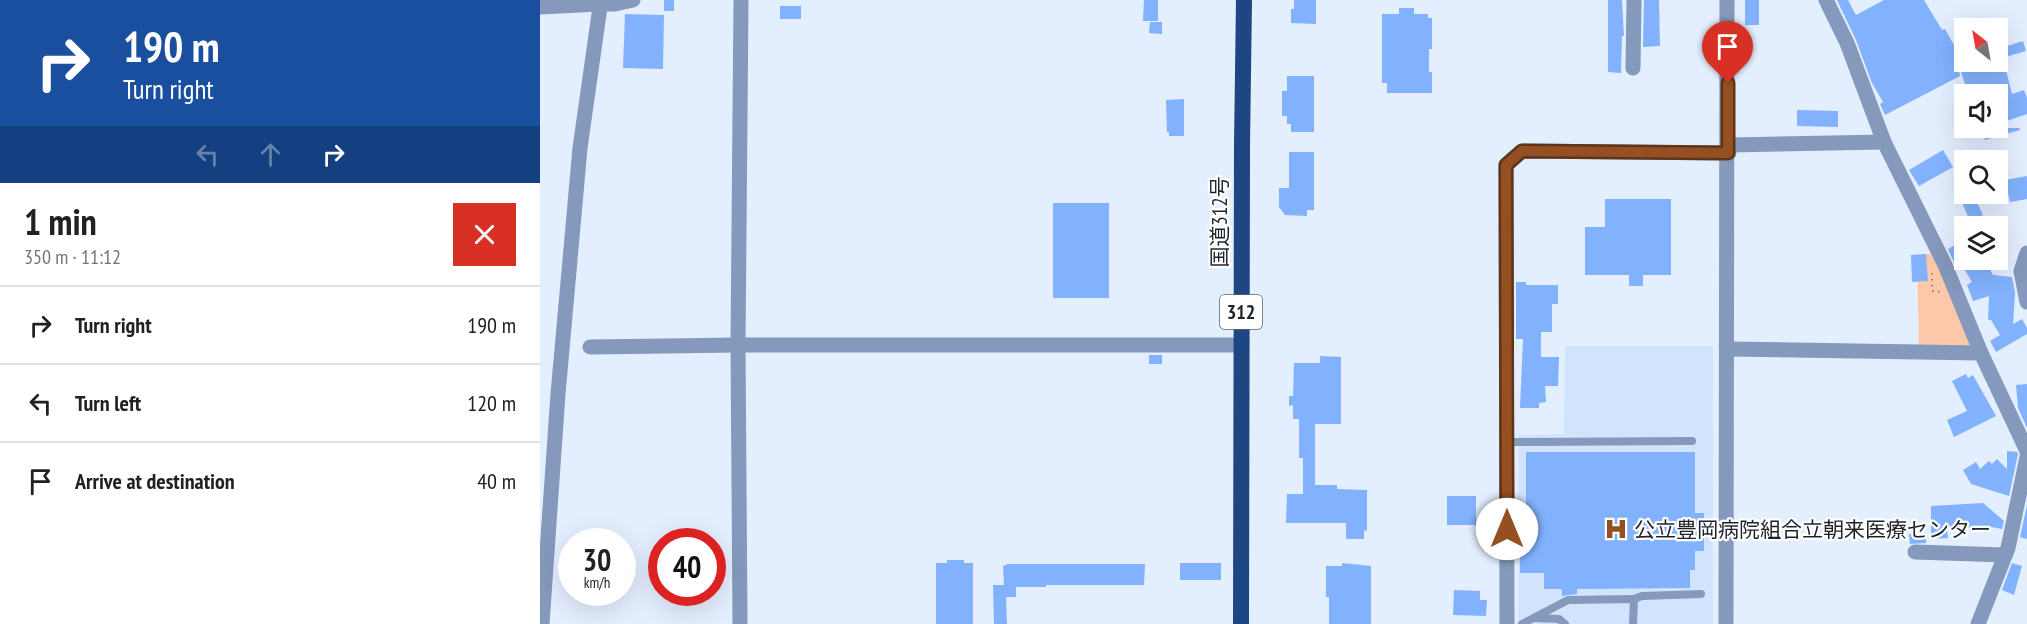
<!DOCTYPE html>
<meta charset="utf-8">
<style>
:root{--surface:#fff;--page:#f6f6f6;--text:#202124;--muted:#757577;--line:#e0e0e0}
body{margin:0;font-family:"PT Sans Narrow","Noto Sans JP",sans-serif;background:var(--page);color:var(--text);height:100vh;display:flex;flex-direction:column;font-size:22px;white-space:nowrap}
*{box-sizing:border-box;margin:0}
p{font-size:20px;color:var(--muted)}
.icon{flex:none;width:33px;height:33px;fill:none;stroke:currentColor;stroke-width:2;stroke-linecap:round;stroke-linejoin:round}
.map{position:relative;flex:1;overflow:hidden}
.details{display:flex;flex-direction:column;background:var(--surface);width:540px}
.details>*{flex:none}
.top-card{background:#1a4fa0;color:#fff;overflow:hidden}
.needle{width:39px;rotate:329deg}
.fabs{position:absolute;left:1414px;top:18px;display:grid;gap:12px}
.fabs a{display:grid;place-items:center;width:54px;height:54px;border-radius:0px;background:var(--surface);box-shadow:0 6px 24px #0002;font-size:30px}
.speed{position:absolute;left:18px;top:528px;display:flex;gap:12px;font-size:30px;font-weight:700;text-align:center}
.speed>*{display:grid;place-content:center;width:78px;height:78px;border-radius:50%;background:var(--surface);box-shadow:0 6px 24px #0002;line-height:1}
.speed small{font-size:15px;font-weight:400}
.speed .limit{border:9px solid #d22;background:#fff;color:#111}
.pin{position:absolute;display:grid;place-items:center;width:51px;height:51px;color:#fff;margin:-62px -26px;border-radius:50% 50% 50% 0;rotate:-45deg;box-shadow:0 0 6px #0007}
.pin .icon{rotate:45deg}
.me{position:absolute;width:66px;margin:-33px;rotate:0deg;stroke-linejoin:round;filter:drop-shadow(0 0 4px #0008)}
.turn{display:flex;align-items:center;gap:21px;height:126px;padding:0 24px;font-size:27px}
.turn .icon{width:78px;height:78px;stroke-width:2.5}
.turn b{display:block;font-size:42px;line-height:51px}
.lanes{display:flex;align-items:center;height:57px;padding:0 24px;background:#0003;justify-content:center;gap:30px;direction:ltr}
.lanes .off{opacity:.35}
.round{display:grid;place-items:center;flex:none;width:63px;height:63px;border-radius:0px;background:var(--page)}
.head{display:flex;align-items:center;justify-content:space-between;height:102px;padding:0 24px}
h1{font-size:36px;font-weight:700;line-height:45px}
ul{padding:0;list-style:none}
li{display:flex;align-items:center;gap:18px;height:78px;padding:0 24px;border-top:2px solid var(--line)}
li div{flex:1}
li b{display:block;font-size:22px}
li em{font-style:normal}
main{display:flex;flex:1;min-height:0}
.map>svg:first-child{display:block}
.built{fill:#d2e3fe}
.green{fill:#fdc8a9}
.building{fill:#82b2fe}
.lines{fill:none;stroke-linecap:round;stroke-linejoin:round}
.path{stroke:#7e8590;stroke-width:2;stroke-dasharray:1.5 4.5;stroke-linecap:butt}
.service{stroke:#8499bb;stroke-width:8}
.minor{stroke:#8499bb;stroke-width:15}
.tertiary{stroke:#8499bb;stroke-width:15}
.trunk{stroke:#1e4683;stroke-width:16}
.route-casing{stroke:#603416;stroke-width:15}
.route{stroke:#945022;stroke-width:10}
.labels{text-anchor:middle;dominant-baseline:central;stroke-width:4.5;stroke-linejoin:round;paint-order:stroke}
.shield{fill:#fff;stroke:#626469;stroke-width:1.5}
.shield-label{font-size:20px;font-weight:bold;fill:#1e2229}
.street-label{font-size:21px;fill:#1e2229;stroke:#fff}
.poi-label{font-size:21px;fill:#1e2229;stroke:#fff;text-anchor:start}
</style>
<main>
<section class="details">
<div class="top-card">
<div class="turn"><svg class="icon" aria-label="right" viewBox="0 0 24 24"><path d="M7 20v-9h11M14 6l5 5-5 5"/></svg><div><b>190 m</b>Turn right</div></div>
<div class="lanes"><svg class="icon off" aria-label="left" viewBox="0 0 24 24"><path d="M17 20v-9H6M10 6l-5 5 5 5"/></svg><svg class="icon off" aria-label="ahead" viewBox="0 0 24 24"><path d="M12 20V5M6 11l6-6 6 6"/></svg><svg class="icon" aria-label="right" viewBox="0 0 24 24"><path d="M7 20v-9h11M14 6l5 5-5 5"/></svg></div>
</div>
<div class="head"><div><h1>1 min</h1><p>350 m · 11:12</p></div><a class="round" style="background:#d93025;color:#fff"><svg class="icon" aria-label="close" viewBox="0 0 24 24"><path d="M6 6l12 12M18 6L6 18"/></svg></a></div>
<ul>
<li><svg class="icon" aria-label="right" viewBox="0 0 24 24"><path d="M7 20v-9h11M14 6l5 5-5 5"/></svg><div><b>Turn right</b></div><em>190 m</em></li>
<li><svg class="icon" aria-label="left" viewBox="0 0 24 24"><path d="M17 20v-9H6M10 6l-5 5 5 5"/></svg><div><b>Turn left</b></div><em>120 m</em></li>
<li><svg class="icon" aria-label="arrive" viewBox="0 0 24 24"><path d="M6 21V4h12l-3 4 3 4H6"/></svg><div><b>Arrive at destination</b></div><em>40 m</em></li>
</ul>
</section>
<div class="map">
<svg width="1487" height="624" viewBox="0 0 1487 624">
<rect width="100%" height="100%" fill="#e3eefe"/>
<path class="built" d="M 1025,346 L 1173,346 L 1173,624 L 978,624 L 979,435 L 1024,434 Z"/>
<path class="green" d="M 1393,253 L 1441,353 L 1379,351 L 1377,256 Z"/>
<g class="building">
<rect x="124" y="0" width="10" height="11"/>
<path d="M 604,0 L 618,0 L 618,21 L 603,21 Z"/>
<path d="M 754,0 L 776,0 L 776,24 L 751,23 L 751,9 L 754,9 Z"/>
<path d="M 1068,0 L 1082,0 L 1084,36 L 1082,36 L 1081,73 L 1068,72 Z"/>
<path d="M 1104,0 L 1119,0 L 1120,46 L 1103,47 Z"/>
<rect x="1205" y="0" width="14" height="25"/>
<path d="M 1297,0 L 1308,0 L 1316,15 L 1344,0 L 1384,0 L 1402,30 L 1405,29 L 1415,47 L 1420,76 L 1345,115 L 1340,104 L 1343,102 L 1332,83 L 1316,40 Z"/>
<rect x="240" y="6" width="21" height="13"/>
<path d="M 859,8 L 874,8 L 874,14 L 888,14 L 888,18 L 892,18 L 892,49 L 889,49 L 889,72 L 892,72 L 892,93 L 847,93 L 847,83 L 842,83 L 842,14 L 859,14 Z"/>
<path d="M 85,14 L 124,15 L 123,69 L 83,68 Z"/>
<path d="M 610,22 L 622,22 L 622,34 L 609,33 Z"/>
<path d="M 1483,41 L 1486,51 L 1458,59 L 1458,49 Z"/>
<path d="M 1441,62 L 1464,62 L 1472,94 L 1484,90 L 1487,98 L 1487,114 L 1458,124 L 1458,94 L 1440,94 L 1439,90 L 1428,94 L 1420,68 Z"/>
<path d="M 747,76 L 774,76 L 774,132 L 751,132 L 751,124 L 747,124 L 747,116 L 742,116 L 742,91 L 747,91 Z"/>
<path d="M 644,99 L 644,136 L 629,136 L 629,132 L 627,132 L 626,100 Z"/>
<path d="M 1257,110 L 1298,111 L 1298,127 L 1257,126 Z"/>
<path d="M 1441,128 L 1479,128 L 1480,130 L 1445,140 Z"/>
<path d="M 1403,150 L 1413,167 L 1379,186 L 1369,170 Z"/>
<path d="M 749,152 L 774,152 L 774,210 L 767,210 L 767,216 L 745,215 L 739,207 L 739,188 L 749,188 Z"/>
<path d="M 1487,176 L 1487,199 L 1470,202 L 1465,180 Z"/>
<path d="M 1430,194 L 1436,200 L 1443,215 L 1430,221 L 1420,198 Z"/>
<path d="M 1065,199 L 1131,199 L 1131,275 L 1103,275 L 1103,286 L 1089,286 L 1089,275 L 1045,275 L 1045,227 L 1065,227 Z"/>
<rect x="513" y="203" width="56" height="95"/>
<path d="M 1420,242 L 1425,251 L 1425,260 L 1445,260 L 1453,275 L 1472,277 L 1475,293 L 1473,324 L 1482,319 L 1487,328 L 1487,334 L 1456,352 L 1450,341 L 1460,335 L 1451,320 L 1448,320 L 1449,296 L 1433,301 L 1427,285 L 1432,282 L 1422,265 L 1416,267 L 1408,249 Z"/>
<path d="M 1386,254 L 1388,281 L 1372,282 L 1371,255 Z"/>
<path d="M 976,282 L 986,282 L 986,285 L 1018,285 L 1018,304 L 1012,304 L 1012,332 L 1001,332 L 1001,357 L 1019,357 L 1018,386 L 1005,386 L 1006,402 L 999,403 L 999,408 L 980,408 L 983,339 L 976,339 Z"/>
<rect x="609" y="355" width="13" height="9"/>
<path d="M 780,356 L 801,357 L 801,424 L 775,424 L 775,485 L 797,485 L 797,489 L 827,490 L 827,530 L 824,531 L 824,539 L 806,539 L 806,523 L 746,523 L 747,494 L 763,494 L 763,458 L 759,458 L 759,419 L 753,419 L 753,405 L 749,406 L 749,396 L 753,396 L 754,363 L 780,363 Z"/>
<path d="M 1426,374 L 1428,378 L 1433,375 L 1456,416 L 1414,437 L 1407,420 L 1427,411 L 1412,381 Z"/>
<path d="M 1487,384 L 1487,428 L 1478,408 L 1476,385 Z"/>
<path d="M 1467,451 L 1477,452 L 1478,454 L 1469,496 L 1431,484 L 1423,470 L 1436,462 L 1440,469 L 1449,461 L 1452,464 L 1457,459 L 1467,469 Z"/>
<path d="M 986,452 L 1155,452 L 1155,513 L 1164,513 L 1164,551 L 1155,551 L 1155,570 L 1150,570 L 1150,588 L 1037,589 L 1037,594 L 1022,596 L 1022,589 L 1004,589 L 1004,573 L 980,573 L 980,551 L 977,551 L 977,513 L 986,513 Z"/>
<rect x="907" y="496" width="29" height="29"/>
<path d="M 1443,503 L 1464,521 L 1462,529 L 1446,526 L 1407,529 L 1408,538 L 1391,539 L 1391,506 Z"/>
<path d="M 1487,505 L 1487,539 L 1480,537 Z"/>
<path d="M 1369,534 L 1386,534 L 1386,543 L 1370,544 Z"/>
<path d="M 407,560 L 424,560 L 424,563 L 433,563 L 433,624 L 396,624 L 396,563 L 407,563 Z"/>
<rect x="640" y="563" width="41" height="17"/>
<path d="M 802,563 L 831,566 L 831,624 L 789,624 L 789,597 L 786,597 L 786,566 L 802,566 Z"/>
<path d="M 1472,563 L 1482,566 L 1474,595 L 1462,590 Z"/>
<path d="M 468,564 L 605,564 L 604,585 L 506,585 L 506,587 L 476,587 L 476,597 L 466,597 L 467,624 L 454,624 L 453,585 L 464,585 L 463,566 Z"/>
<path d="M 914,590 L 940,591 L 940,600 L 947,600 L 946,616 L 913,615 Z"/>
</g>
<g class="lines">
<path class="path" d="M 1392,273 L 1392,291 L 1402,292"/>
<g class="service">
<path d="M 966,442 L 1152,441"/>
<path d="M 1094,599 L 1102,596 L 1161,594"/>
<path d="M 995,618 L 1019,619 L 1025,624"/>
<path d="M 982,624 L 1028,600 L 1094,599 L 1093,624"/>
</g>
<g class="minor">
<path d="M 1286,0 L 1307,43 L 1344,142 L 1405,265 L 1441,353 L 1487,451"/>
<path d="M 0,7 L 60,4"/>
<path d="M 1093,68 L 1094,0"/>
<path d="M 1189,145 L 1344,142"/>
<path d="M 1487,253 L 1481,271 L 1487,302"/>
<path d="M 50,347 L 198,345 L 701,345"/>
<path d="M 1188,349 L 1441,353"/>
<path d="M 1375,552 L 1465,555"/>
<path d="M 2,624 L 18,394 L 40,148 L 61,0"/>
<path d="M 200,624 L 198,345 L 201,0"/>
<path d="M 1438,624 L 1468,548 L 1487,457"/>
</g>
<g class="tertiary">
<path d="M 60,4 L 75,4 L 93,0"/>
<path d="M 967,624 L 966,165 L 982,151 L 1189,153"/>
<path d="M 1186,624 L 1187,0"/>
</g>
<path class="trunk" d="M 701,624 L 702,145 L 704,0"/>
</g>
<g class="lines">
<g class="route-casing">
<path id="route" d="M 967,529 L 966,165 L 982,151 L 1188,153 L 1188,83"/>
</g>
<use href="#route" class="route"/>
</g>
<defs>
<g id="hospital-bare" transform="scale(1.8)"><path d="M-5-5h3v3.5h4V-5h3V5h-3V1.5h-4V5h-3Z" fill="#945022" stroke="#fff" stroke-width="2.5" paint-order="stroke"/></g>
</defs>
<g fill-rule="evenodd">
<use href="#hospital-bare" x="1076" y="529"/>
</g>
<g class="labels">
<rect class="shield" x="680" y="295" width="42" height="34" rx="4.5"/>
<g class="shield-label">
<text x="701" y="312">312</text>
</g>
<g class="street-label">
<text transform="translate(679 222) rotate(-90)">国道312号</text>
</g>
<g class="poi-label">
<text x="1094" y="529">公立豊岡病院組合立朝来医療センター</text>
</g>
</g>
</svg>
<div class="fabs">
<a><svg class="needle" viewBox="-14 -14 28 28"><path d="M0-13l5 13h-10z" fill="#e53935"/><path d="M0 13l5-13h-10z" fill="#757577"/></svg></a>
<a><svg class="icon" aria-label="sound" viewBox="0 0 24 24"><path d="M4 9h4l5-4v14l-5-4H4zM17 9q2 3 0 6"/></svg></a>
<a><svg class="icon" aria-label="search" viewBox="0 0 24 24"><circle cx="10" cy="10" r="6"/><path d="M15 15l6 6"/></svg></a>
<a><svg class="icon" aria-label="layers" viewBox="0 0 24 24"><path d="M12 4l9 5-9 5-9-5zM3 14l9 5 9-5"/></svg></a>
</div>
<div class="speed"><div>30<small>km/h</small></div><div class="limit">40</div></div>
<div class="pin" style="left:1188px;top:83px;background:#d93025"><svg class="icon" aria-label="arrive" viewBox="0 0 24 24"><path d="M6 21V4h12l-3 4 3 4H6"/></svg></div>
<svg class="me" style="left:967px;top:529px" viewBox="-20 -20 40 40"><circle r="19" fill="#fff"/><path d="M0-13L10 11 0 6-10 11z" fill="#945022"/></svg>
</div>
</main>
